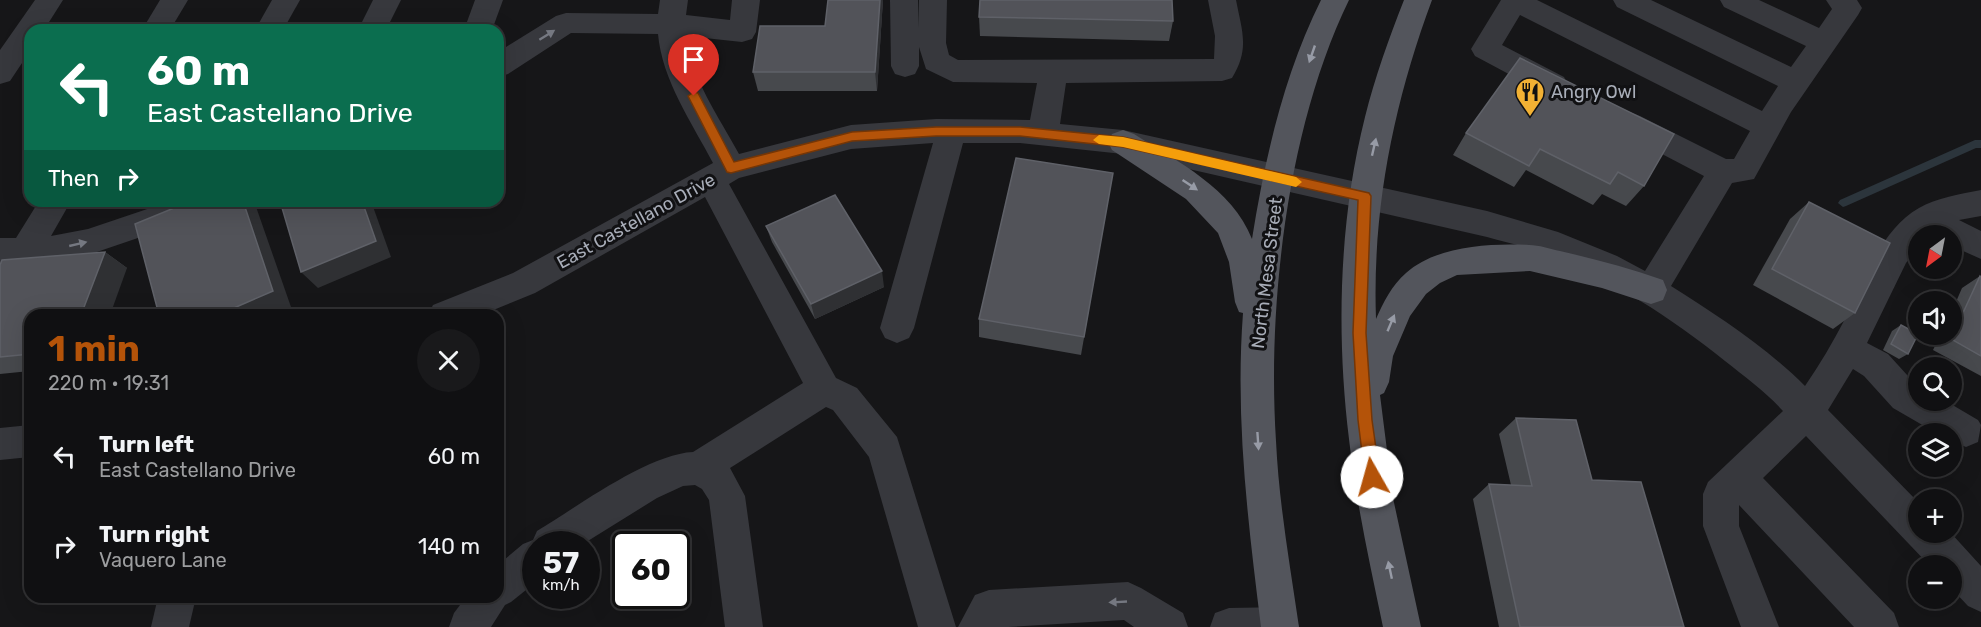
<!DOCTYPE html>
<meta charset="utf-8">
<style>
:root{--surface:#101012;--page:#19191b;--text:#f1f3f6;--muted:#9c9d9f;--line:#303032;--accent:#b45309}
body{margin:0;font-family:Rubik,sans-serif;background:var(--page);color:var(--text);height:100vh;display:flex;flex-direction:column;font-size:22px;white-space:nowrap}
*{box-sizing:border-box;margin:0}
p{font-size:20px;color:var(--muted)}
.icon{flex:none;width:33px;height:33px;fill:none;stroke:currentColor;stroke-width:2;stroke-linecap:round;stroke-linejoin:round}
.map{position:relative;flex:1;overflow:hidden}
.details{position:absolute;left:24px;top:309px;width:480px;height:294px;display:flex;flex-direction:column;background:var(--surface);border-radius:18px;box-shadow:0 6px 24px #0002,0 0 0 2px var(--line)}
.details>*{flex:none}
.top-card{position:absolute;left:24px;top:24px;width:480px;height:183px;border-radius:18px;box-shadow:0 6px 24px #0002,0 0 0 2px var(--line);background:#0b6e4f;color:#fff;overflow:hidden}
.needle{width:39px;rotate:212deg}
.fabs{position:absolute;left:1908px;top:225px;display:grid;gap:12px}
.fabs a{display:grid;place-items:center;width:54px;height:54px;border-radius:50%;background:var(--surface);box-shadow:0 6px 24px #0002,0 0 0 2px var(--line);font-size:30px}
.speed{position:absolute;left:522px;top:531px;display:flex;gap:12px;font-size:30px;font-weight:700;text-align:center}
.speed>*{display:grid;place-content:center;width:78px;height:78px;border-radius:50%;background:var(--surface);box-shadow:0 6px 24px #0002,0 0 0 2px var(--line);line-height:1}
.speed small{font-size:15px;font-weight:400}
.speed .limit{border:3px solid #111;border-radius:9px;background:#fff;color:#111}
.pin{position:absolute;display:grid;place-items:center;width:51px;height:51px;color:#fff;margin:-62px -26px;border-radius:50% 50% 50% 0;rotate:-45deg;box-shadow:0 0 6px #0007}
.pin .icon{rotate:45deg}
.me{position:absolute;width:66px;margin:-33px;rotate:353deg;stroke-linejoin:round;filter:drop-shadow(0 0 4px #0008)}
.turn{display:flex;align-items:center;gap:21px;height:126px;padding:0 24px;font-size:27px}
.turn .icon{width:78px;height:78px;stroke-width:2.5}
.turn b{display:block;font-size:42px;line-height:51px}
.then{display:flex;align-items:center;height:57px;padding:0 24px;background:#0003;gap:12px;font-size:22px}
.round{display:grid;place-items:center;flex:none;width:63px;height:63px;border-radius:32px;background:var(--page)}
.headline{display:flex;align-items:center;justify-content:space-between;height:102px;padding:0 24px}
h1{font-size:36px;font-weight:700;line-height:45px;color:var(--accent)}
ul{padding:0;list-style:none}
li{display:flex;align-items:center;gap:18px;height:90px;padding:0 24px}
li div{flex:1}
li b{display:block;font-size:22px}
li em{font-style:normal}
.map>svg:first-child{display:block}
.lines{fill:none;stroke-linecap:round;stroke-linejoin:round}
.stream{fill:#2c353c;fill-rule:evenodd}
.minor{fill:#37383d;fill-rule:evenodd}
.major{fill:#53555c;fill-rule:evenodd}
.wall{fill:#47494d}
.shaded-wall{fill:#2f3033}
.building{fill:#525359;stroke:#5f6168;stroke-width:1.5}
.oneway{fill:#757881}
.oneway2{fill:#979ba6}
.route{fill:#b45309;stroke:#753606;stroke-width:1.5}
.slow{fill:#f59e0b}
.labels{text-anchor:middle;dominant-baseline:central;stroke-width:6;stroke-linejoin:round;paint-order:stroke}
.poi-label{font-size:18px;fill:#a8adb8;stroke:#111113;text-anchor:start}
.street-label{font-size:18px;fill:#a8adb8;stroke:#111113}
</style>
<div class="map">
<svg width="1981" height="627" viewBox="0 0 1981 627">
<rect width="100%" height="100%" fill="#161618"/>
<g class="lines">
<path class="stream" d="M 1975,140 L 1981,140 L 1981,148 L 1976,148 L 1846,206 L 1843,207 L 1838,203 L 1840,200 Z"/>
<g class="minor">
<path d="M 35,0 L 63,0 L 44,30 L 30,30 L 30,51 L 10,81 L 0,84 L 0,50 Z"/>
<path d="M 160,0 L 188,0 L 170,30 L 142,30 Z"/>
<path d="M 272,0 L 300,0 L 283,30 L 255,30 Z"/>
<path d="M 373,0 L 401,0 L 386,30 L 358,30 Z"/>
<path d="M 475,0 L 503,0 L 492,30 L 464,30 Z"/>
<path d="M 660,0 L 688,0 L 686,15 L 730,20 L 732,0 L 760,0 L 756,32 L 752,39 L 742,42 L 686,36 C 691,78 719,117 739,154 L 851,125 L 936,119 L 1030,120 L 1037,83 L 953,82 L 926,69 L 919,47 L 919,66 L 915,74 L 905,77 L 895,74 L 891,66 L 890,0 L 918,0 L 918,28 L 919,0 L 947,0 L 946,43 L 949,55 L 958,60 L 1214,59 L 1215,36 L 1208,0 L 1236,0 C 1242,31 1250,49 1232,78 L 1222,81 L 1066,83 L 1060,124 L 1123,130 L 1487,211 L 1558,232 L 1617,256 L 1645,271 L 1704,176 L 1620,132 L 1615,124 L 1620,116 L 1630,112 L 1640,116 L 1726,159 L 1734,159 L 1750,131 L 1520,15 L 1502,45 L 1564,77 L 1568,85 L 1564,93 L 1554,96 L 1544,93 L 1475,56 L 1471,49 L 1501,0 L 1537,0 L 1762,111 L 1778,86 L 1617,7 L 1613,0 L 1651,0 L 1791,67 L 1806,46 L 1724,7 L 1720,0 L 1759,0 L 1819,28 L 1832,9 L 1826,0 L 1857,0 L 1862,8 L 1858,15 L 1791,112 L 1754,179 L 1732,183 L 1671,286 C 1717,315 1766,347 1805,386 C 1820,364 1833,342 1845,319 C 1864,282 1880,230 1919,208 C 1936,198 1961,194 1981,190 L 1981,216 L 1959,220 L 1981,231 L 1981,259 L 1952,246 L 1952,236 L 1918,236 L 1918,247 L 1906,263 L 1867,343 L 1888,354 L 1918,387 L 1918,400 L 1944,400 L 1978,420 L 1981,425 L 1978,442 L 1966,447 L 1954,442 L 1952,434 L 1938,434 L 1893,408 L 1864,376 L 1853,369 L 1828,410 L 1918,502 L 1918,532 L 1950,532 L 1981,566 L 1981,612 L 1968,606 L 1952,589 L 1952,566 L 1930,566 L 1806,436 L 1763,478 L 1894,613 L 1899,627 L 1854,627 L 1739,505 L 1739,526 L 1779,627 L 1741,627 L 1703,526 L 1703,494 L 1708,482 L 1783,411 C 1766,392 1745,377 1725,361 C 1669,316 1607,276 1540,252 C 1523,246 1505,242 1487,237 L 1123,154 L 1020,143 L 963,143 L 914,328 L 909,338 L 897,343 L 885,338 L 880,328 L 933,143 L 851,149 L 739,178 L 729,184 L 836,378 L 857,388 L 897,437 L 956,627 L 918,627 L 869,457 L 833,410 L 826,407 L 730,468 L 745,496 L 763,627 L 725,627 L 709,500 L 702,489 L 695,485 L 683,486 L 657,498 L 583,544 L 536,544 L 536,582 L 511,602 L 505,605 L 491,627 L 449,627 L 454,613 L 466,597 L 498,597 L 498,565 L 523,544 L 533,540 L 537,531 C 577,507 648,454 693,452 L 803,383 L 705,197 L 535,293 L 481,315 L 428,315 L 433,305 L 513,273 L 713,163 C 692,123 662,80 658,34 L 571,33 L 508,74 L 498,77 L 498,52 L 556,16 L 566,13 L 658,14 Z"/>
<path d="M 39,201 L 71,201 L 51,236 L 88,229 L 171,201 L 225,201 L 220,210 L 88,255 L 39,265 L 0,264 L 0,238 L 16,238 Z"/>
<path d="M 30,425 L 30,457 L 0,460 L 0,428 Z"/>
<path d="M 1128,582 L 1141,588 L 1183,613 L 1188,627 L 1134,627 L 1124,620 L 1008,627 L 958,627 L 975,595 L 989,590 Z"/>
<path d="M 158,597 L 196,597 L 189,627 L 151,627 Z"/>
<path d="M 1280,607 L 1294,612 L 1299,627 L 1210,627 L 1215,613 L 1229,608 Z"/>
</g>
<g class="major">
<path d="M 1321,0 L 1349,0 C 1288,125 1267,303 1276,441 C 1279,504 1290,565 1299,627 L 1261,627 C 1248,522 1235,419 1243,313 L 1239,312 L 1235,302 L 1229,262 L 1218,233 L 1186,199 L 1112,150 L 1108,142 L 1112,134 L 1123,130 L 1134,134 C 1178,162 1232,188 1252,239 C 1265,158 1284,74 1321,0 Z"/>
<path d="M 1404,0 L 1432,0 C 1394,102 1372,209 1376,319 C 1383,303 1392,285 1406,273 C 1436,246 1490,243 1529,245 C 1539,245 1550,249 1560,251 C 1595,259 1629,268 1663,280 L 1667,290 L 1663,300 L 1651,304 L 1602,288 L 1530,271 L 1457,275 L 1440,283 L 1426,294 L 1410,316 L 1393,356 L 1389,382 L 1384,393 L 1380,395 L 1393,498 L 1421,627 L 1383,627 C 1370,564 1356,502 1349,439 C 1336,333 1339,220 1365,117 C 1375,77 1389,38 1404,0 Z"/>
</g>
</g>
<g class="wall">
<path d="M 883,0 L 877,91 L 758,91 L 753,72 L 825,26 Z"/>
<path d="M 979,17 L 1173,21 L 1169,41 L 980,36 Z"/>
<path d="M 1520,58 L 1644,186 L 1626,206 L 1602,194 L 1593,205 L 1526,170 L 1514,187 L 1453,155 L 1466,133 Z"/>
<path d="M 1113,173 L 1081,355 L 979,337 L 979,319 Z"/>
<path d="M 1809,202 L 1855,313 L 1833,329 L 1753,285 L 1790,219 Z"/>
<path d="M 766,226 L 884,287 L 815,319 L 772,242 Z"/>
<path d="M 105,252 L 127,268 L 30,315 L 30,371 L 0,374 L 0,265 Z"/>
<path d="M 1980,276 L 1981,277 L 1981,376 L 1933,350 L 1941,334 L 1952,334 L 1952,311 L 1962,288 Z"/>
<path d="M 1901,325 L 1908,354 L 1899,359 L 1883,350 L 1892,331 Z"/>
<path d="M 1516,418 L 1592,480 L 1684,627 L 1499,627 L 1473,499 L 1489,484 L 1511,485 L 1499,434 Z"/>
</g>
<g class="shaded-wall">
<path d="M 880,0 L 883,0 L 877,91 L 875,72 Z"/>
<path d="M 243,201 L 254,201 L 291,307 L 272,315 L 218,315 Z"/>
<path d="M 362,201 L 371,201 L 391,257 L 318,288 L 301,272 Z"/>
<path d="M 105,252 L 127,268 L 110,315 L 81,315 Z"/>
<path d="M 882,271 L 884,287 L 815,319 L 811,304 Z"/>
</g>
<g class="building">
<path d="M 828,0 L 880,0 L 875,72 L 753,72 L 760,26 L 825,26 Z"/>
<path d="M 980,0 L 1172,0 L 1173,21 L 979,17 Z"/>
<path d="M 1520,58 L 1674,134 L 1644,186 L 1618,172 L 1610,184 L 1540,149 L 1529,166 L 1466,133 Z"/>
<path d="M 1016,158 L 1113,173 L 1084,337 L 979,319 Z"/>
<path d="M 835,195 L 882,271 L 811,304 L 766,226 Z"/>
<path d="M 191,201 L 243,201 L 273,291 L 218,315 L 159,315 L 135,224 Z"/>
<path d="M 280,201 L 362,201 L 376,241 L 301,272 Z"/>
<path d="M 1809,202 L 1890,243 L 1855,313 L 1772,269 Z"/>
<path d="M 105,252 L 81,315 L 30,315 L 30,354 L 0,357 L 0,265 L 2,260 Z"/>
<path d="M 1980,276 L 1981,277 L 1981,356 L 1951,339 Z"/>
<path d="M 1901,325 L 1918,334 L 1908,354 L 1891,344 Z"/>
<path d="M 1516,418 L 1576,420 L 1592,480 L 1641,482 L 1684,627 L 1520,627 L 1489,484 L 1532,486 Z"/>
</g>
<defs><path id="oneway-solid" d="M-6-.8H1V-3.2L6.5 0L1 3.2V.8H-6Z" transform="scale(1.5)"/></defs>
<g class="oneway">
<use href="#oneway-solid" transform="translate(547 35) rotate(-32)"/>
<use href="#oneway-solid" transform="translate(78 244) rotate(-13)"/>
<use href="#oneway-solid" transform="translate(1118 602) rotate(177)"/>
</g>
<g class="oneway2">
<use href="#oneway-solid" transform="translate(1312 54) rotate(109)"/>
<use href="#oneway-solid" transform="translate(1374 147) rotate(-77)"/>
<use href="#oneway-solid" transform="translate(1190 185) rotate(34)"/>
<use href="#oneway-solid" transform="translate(1391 323) rotate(-67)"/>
<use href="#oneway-solid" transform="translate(1258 441) rotate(86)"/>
<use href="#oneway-solid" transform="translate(1390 570) rotate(-102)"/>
</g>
<path class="route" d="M 694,92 L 698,93 L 734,162 L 852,132 L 936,127 L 1020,127 L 1123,137 L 1369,193 L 1371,196 L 1366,333 L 1372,420 L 1380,477 L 1378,482 L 1372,484 L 1367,482 L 1365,477 L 1358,420 L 1353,333 L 1358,200 L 1123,147 L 1020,136 L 936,136 L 852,141 L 731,173 L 727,172 L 688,96 Z"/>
<path class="slow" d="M 1099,135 L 1123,137 L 1296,177 L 1302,182 L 1296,187 L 1123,147 L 1099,144 L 1093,140 Z"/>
<defs>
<g id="restaurant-pin" transform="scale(1.5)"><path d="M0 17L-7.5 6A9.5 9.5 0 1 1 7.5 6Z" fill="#f2b134" stroke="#111113"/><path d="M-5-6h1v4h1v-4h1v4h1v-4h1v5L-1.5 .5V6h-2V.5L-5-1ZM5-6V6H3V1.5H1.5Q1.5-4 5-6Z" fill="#111"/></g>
</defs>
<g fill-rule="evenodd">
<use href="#restaurant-pin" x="1530" y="92"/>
</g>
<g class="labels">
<g class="poi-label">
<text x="1551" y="92">Angry Owl</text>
</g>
<g class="street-label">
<text transform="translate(636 221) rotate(-29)">East Castellano Drive</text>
<text transform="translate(1267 273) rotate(-83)">North Mesa Street</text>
</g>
</g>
</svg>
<div class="fabs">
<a><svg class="needle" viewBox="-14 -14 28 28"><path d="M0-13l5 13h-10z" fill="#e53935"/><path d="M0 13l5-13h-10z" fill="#9c9d9f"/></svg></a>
<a><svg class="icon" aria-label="sound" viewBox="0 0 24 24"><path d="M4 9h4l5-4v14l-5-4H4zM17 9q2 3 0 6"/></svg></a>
<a><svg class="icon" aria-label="search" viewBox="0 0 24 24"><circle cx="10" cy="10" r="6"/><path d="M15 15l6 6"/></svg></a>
<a><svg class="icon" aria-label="layers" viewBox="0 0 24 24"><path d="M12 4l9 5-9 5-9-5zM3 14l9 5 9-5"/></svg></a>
<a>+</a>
<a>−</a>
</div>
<div class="speed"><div>57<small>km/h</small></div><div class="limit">60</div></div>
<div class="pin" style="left:694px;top:96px;background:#d93025"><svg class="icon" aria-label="arrive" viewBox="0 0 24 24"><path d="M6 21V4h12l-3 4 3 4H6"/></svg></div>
<svg class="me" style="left:1372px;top:477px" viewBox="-20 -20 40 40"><circle r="19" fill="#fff"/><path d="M0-13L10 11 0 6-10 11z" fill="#b45309"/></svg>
<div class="top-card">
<div class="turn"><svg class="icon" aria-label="left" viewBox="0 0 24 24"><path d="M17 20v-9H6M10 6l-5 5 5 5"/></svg><div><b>60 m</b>East Castellano Drive</div></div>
<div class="then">Then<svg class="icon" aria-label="right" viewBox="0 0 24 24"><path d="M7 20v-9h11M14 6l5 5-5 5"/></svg></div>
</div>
<section class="details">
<div class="headline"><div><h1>1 min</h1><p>220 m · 19:31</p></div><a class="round"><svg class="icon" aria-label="close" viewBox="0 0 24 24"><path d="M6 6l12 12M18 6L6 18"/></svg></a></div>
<ul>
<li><svg class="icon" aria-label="left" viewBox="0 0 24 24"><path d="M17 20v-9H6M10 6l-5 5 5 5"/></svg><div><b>Turn left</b><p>East Castellano Drive</p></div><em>60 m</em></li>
<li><svg class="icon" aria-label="right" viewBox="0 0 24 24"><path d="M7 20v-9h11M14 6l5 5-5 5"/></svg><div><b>Turn right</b><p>Vaquero Lane</p></div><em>140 m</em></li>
</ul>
</section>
</div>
